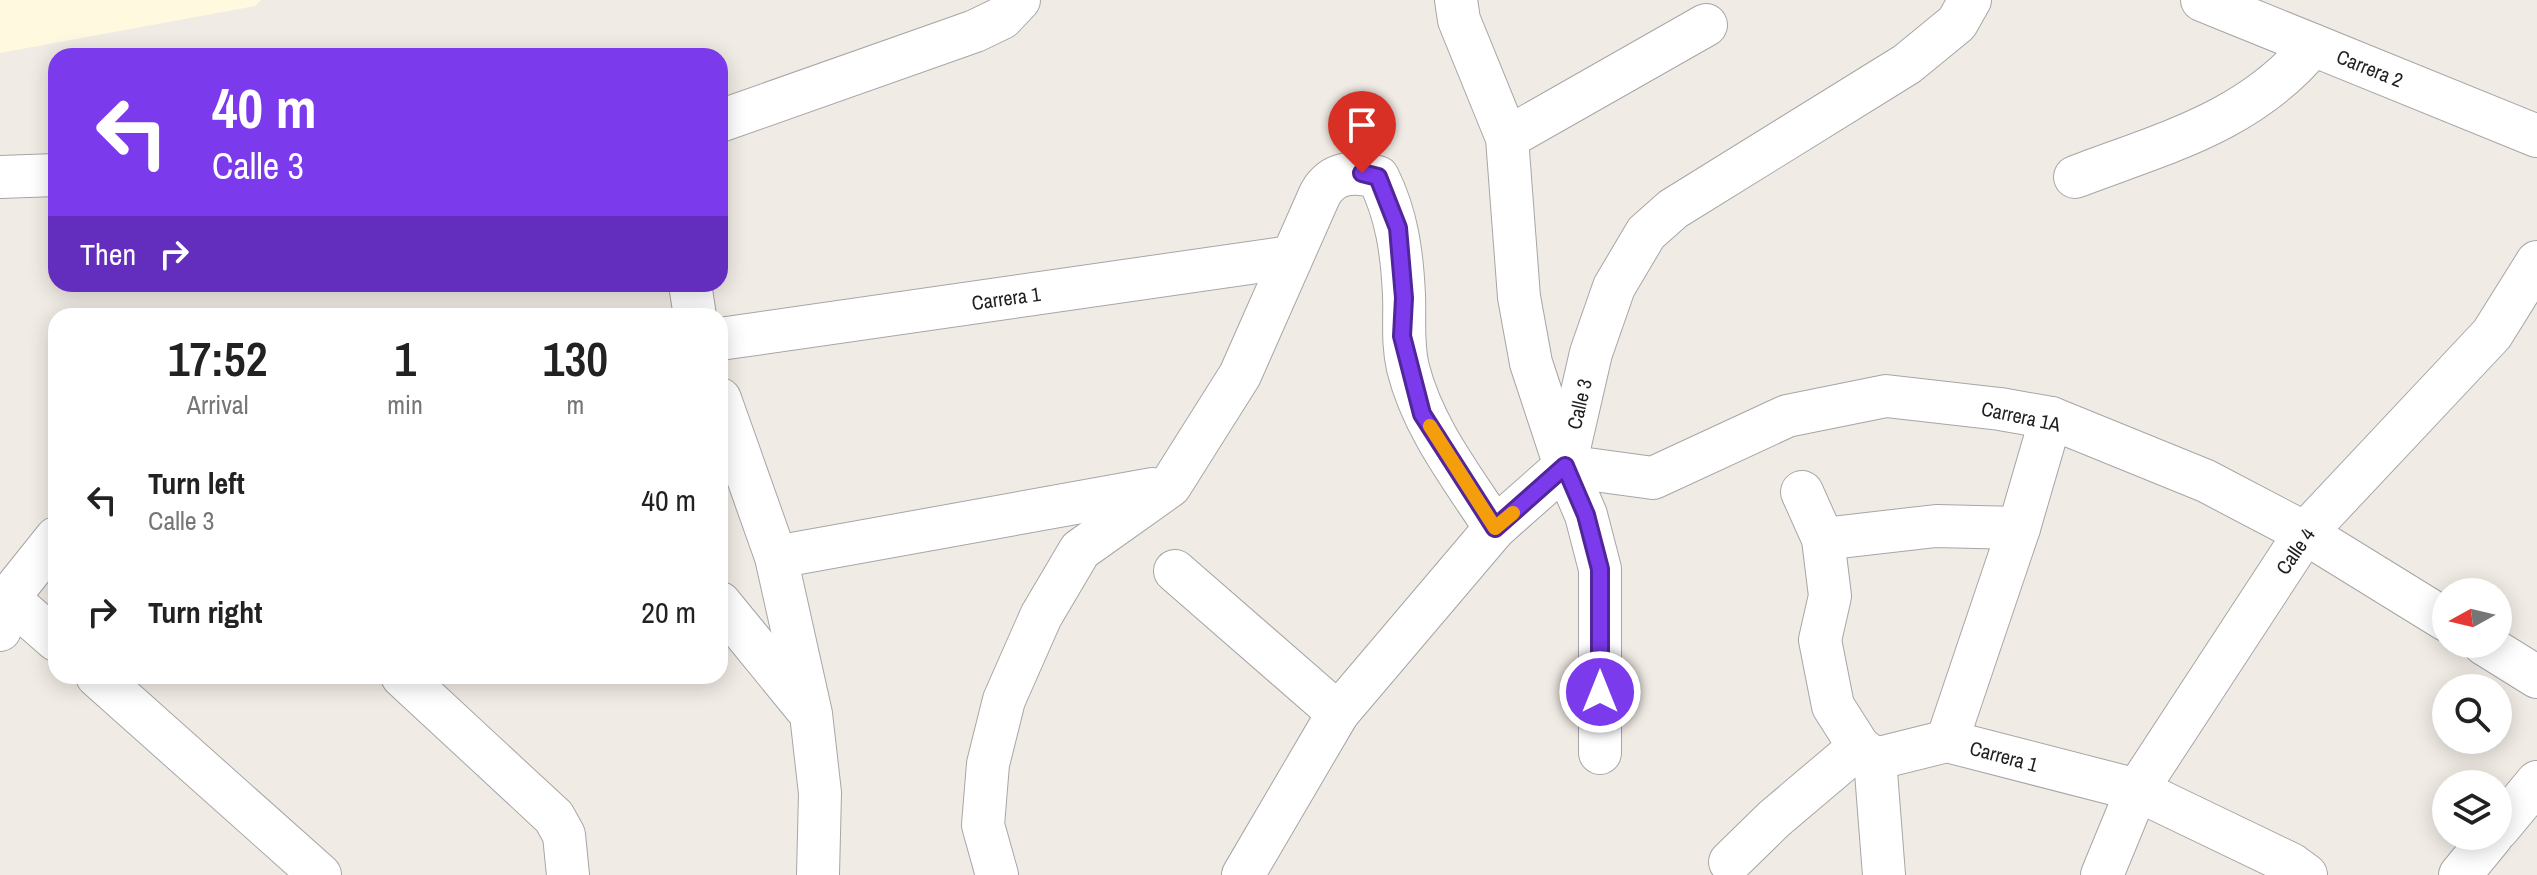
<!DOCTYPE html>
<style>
:root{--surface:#fff;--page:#f6f6f6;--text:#222;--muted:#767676}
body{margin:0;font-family:"Archivo Narrow",sans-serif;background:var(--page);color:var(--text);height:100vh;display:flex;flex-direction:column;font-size:30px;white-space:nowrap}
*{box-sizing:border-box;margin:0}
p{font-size:26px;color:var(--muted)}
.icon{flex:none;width:44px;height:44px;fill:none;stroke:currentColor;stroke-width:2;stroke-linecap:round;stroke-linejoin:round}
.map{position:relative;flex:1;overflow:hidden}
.details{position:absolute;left:48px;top:308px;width:680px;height:376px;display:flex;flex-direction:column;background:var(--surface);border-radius:24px;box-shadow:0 4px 20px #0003}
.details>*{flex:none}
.hud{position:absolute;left:48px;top:48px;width:680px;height:244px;border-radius:24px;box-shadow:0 4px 20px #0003;background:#7c3aed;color:#fff;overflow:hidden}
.needle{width:52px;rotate:262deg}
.fabs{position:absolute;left:2432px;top:578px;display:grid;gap:16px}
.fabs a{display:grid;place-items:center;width:80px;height:80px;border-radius:50%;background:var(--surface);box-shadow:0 4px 20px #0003;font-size:40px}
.pin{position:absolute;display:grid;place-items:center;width:68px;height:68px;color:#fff;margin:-82px -34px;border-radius:50% 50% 50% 0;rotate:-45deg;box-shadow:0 0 8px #0007}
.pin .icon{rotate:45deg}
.me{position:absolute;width:88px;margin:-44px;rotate:0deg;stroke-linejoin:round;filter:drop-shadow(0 0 6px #0008)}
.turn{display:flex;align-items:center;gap:28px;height:168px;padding:0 32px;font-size:36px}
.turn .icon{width:104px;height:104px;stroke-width:2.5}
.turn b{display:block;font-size:56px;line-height:68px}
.then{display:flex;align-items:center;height:76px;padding:0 32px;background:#0003;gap:16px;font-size:30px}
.eta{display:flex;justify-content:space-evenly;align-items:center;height:136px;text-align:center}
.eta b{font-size:48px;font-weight:600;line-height:56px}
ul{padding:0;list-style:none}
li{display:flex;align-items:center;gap:24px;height:112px;padding:0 32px}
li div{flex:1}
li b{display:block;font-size:30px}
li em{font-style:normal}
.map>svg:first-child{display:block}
.education{fill:#fffadf}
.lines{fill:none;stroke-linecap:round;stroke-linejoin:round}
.street-casing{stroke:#a6a6a6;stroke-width:44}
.street{stroke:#fff;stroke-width:42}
.route-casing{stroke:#51269a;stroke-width:20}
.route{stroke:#7c3aed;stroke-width:14}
.slow{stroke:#f59e0b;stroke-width:14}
.labels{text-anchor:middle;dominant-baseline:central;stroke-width:7;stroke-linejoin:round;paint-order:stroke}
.street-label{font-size:20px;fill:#1f1f1f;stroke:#fff}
</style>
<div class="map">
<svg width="2537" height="875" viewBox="0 0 2537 875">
<rect width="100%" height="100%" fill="#f1ebe5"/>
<path class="education" d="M 0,0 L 261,0 L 255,6 L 0,53 Z"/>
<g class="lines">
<g class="street-casing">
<g id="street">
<path d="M 1456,0 L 1459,20 L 1507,138 L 1519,297 L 1531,363 L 1565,466 L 1586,515 L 1600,569 L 1600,753"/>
<path d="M 2202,0 L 2537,136"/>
<path d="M 720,121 L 975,31 L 1002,18 L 1019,0"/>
<path d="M 1507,138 L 1706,25"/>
<path d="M 0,177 L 56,175"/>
<path d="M 2075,177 C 2164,143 2250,122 2313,45"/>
<path d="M 690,284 L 695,316"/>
<path d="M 720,339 L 1291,257"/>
<path d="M 720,399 L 776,557 L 811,714 L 820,793 L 818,875"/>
<path d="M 1565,466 L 1653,478 L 1787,416 L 1886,396 L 2000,409 L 2051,418 L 2206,481 L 2305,533 L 2446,620"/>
<path d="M 1802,492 L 1823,539 L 1830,596 L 1820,640 L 1833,706 L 1859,747"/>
<path d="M 1823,539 L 1936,526 L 2019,528"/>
<path d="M 776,557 L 1153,489"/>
<path d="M 1175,571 L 1338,713"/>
<path d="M 8,598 L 56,640"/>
<path d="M 720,603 L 805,707"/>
<path d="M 0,630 L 8,598 L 56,538"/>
<path d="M 2484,644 L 2537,677"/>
<path d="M 97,676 L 320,875"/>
<path d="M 402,676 L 554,817 L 564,835 L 568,875"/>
<path d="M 1947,741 L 2019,528 L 2051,418"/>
<path d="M 1875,759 L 1884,875"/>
<path d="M 2498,829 L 2537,782"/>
<path d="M 1730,862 L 1774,819 L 1859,747 L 1875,759 L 1947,741 L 2137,790 L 2291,864 L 2306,875"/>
<path d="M 997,875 L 983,825 L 988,764 L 1004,700 L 1041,616 L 1080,550 L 1170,486 L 1240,375 L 1320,194 C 1333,171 1354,171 1378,177 C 1397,215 1402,253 1404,295 C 1405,320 1402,343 1408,368 C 1423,428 1462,477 1495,528"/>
<path d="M 1243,875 L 1338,713 L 1495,528 L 1565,466 L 1591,353 L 1614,287 L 1646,233 L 1673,209 L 1907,64 L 1957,23 L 1970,0"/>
<path d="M 2102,875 L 2137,790 L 2305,533 L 2492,334 L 2537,262"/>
<path d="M 2460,875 L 2492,836"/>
</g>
</g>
<use href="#street" class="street"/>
</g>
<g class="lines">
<g class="route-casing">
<path id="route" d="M 1362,173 L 1378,177 L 1398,228 L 1404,298 L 1402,336 L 1422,414 L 1495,528 L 1565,466 L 1586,515 L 1600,569 L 1600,692"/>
</g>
<use href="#route" class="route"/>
<path class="slow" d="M 1430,426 L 1495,528 L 1513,513"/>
</g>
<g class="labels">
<g class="street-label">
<text transform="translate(2370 68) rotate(22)">Carrera 2</text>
<text transform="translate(1006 298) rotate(-8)">Carrera 1</text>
<text transform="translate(1579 404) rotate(-77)">Calle 3</text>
<text transform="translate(2021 416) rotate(12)">Carrera 1A</text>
<text transform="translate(2295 551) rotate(-55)">Calle 4</text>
<text transform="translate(2004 756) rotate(15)">Carrera 1</text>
</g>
</g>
</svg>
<div class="fabs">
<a><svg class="needle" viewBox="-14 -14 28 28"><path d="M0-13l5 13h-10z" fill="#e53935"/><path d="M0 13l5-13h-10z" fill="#767676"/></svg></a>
<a><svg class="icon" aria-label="search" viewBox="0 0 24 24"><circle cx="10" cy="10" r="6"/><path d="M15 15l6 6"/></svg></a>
<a><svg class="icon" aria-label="layers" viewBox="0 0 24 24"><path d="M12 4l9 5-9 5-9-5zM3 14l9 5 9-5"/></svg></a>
</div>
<div class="pin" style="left:1362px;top:173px;background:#d93025"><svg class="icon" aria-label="arrive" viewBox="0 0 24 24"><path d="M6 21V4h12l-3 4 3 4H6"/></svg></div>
<svg class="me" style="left:1600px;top:692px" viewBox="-20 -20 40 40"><circle r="17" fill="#7c3aed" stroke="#fff" stroke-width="3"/><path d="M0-11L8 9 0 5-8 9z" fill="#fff"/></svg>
<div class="hud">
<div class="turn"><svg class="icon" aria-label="left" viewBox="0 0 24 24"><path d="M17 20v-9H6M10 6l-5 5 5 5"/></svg><div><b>40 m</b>Calle 3</div></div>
<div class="then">Then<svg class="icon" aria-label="right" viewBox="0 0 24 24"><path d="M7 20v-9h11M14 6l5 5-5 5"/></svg></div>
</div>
<section class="details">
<div class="eta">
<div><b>17:52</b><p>Arrival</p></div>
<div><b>1</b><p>min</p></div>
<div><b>130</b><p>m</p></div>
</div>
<ul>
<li><svg class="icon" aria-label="left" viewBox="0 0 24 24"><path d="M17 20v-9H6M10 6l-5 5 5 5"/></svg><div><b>Turn left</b><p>Calle 3</p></div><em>40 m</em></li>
<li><svg class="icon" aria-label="right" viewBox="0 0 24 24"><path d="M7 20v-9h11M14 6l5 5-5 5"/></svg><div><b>Turn right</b></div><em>20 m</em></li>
</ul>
</section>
</div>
